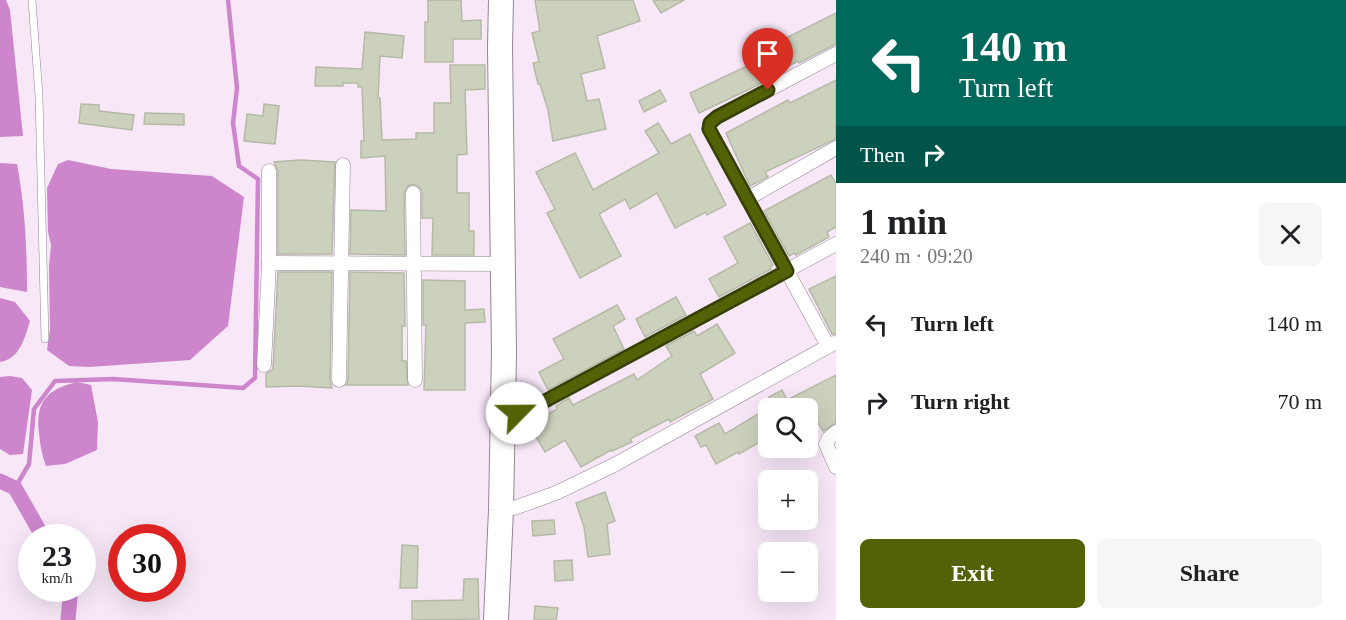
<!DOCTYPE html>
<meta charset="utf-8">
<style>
:root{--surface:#fff;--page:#f6f6f6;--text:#202124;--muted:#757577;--accent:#536206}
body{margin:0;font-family:Georgia,serif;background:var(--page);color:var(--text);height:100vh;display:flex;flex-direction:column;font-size:22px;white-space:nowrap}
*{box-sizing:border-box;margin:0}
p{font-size:20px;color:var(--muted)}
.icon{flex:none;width:33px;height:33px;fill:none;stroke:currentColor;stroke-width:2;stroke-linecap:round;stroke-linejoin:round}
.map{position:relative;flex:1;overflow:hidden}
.sheet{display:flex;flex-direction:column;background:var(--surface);width:510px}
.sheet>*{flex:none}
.banner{background:#00695c;color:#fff;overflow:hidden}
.buttons{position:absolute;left:758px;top:398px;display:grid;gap:12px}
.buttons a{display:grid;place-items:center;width:60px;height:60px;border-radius:9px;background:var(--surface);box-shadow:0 6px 24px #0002;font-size:30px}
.speed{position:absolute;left:18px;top:524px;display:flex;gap:12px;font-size:30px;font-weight:700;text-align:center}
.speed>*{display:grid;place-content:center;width:78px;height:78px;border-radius:50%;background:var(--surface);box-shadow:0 6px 24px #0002;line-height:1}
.speed small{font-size:15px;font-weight:400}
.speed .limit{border:9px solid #d22;background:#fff;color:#111}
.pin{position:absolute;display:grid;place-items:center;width:51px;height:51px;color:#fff;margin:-62px -26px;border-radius:50% 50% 50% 0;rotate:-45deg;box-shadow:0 0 6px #0007}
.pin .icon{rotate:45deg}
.me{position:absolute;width:66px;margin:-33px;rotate:67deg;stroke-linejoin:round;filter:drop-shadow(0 0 4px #0008)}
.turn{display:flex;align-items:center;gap:21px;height:126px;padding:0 24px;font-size:27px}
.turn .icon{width:78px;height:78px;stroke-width:2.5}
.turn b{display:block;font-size:42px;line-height:51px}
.then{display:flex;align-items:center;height:57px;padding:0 24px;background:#0003;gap:12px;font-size:22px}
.round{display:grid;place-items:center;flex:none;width:63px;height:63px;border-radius:9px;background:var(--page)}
.headline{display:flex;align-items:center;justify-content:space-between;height:102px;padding:0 24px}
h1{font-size:36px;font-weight:700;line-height:45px}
.cta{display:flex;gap:12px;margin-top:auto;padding:12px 24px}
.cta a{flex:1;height:69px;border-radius:9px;background:var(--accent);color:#fff;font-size:24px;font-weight:700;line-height:69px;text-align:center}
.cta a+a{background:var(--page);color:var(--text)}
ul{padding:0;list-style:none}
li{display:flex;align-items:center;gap:18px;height:78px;padding:0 24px}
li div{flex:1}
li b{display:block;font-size:22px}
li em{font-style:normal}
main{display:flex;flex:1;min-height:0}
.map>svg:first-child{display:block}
.water{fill:#cd85cc}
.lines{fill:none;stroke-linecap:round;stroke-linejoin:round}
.stream{stroke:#cd85cc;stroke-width:4.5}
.canal{stroke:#cd85cc;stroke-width:15}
.building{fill:#ccd1be;stroke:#b5baa7;stroke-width:1.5}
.service-casing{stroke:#948693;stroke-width:8}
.minor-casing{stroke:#948693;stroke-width:15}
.trunk-casing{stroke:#948693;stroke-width:26}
.service{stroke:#fff;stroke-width:7}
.minor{stroke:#fff;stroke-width:14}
.trunk{stroke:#fff;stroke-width:24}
.route-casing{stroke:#364004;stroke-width:15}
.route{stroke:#536206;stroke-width:10}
</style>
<main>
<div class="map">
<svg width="836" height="620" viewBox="0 0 836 620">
<rect width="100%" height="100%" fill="#f7e7f7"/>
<g class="water">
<path d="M 0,0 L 6,0 L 10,10 L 23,136 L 0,137 Z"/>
<path d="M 68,160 L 111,169 L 212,176 L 244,197 L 228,326 L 190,360 L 89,367 L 69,366 L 47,350 L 50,329 L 49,267 L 51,245 L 48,232 L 47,188 L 58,164 Z"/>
<path d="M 0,163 L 17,164 C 25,207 27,249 27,292 L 0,287 Z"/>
<path d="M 0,298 L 15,302 L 30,321 C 25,337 20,359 0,362 Z"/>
<path d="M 10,376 L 22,378 L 32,390 L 23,454 L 10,455 L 0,449 L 0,377 Z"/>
<path d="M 77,382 L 91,385 L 98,422 L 97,450 L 65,464 L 46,466 C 42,455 40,445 39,433 C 35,402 47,389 77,382 Z"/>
</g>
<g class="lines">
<path class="stream" d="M 15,488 L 29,464 L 34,409 L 55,381 L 113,379 L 243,388 L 255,378 L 258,179 L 239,166 L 233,123 L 237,88 L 228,0"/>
<g class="canal">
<path d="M 0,481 L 15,488 L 43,537"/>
<path d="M 66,588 L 70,598 L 68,620"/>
</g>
</g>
<g class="building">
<path d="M 428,0 L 461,0 L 462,21 L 481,20 L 481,39 L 453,39 L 453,62 L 425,62 L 425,22 L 428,22 Z"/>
<path d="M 535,0 L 633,0 L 640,21 L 597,36 L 605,68 L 581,74 L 587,101 L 599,99 L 606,129 L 553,141 L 548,110 L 540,84 L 538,84 L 533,63 L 539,62 L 532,33 L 540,31 Z"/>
<path d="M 653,0 L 684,0 L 661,13 Z"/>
<path d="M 836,13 L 836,44 L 799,63 L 798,61 L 770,76 L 771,78 L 752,88 L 699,113 L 690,93 L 768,56 L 767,53 L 789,42 L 786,38 Z"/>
<path d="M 365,32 L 404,36 L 402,58 L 380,56 L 378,98 L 380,98 L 382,140 L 416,139 L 416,133 L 434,133 L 434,103 L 451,103 L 450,65 L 485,65 L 485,89 L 465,90 L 467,154 L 457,155 L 457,193 L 469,193 L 469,231 L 474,231 L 474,255 L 432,255 L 433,218 L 422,218 L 422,192 L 420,188 L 413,184 L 408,186 L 404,193 L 405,255 L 350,254 L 351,210 L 386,211 L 385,156 L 361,158 L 361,141 L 364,141 L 362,87 L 358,87 L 358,83 L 343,83 L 343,86 L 315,86 L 316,67 L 362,69 Z"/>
<path d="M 836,80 L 836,139 L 765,172 L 768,177 L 750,186 L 726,133 L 788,100 L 790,103 Z"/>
<path d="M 660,90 L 666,101 L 644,112 L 639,101 Z"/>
<path d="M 81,104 L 99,105 L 99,111 L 134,115 L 132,130 L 79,123 Z"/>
<path d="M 264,104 L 279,106 L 275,144 L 244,141 L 247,114 L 263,116 Z"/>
<path d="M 145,113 L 184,114 L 184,125 L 144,124 Z"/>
<path d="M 658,123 L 671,144 L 690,134 L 726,205 L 707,215 L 706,212 L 675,228 L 657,193 L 630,209 L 625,199 L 599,214 L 621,256 L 580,278 L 547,213 L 555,209 L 536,172 L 575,153 L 593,190 L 659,153 L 645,131 Z"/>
<path d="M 301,160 L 335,162 L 332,254 L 278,254 L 278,171 L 274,162 Z"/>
<path d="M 831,175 L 836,184 L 836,227 L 827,232 L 829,237 L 796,255 L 794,253 L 789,256 L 764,211 Z"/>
<path d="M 750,223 L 773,265 L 770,267 L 771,269 L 719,297 L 709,279 L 738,263 L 724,237 Z"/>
<path d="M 278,272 L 332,272 L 330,380 L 332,388 L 298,386 L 266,387 L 266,374 L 273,369 Z"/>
<path d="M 350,272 L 404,273 L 405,326 L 402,326 L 402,361 L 406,361 L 408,385 L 346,385 L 348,380 Z"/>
<path d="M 836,276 L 836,334 L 832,334 L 809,289 Z"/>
<path d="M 423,280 L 465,281 L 465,310 L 484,309 L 485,322 L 465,323 L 465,390 L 424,390 L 426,325 L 423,325 Z"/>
<path d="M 676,297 L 686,315 L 645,337 L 636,319 Z"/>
<path d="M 617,305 L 625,319 L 613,326 L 624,349 L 548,390 L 539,372 L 564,359 L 553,339 Z"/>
<path d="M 717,324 L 735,353 L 700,374 L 713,399 L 670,422 L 669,419 L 630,439 L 632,442 L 612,451 L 611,450 L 581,467 L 565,440 L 545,452 L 529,425 L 557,409 L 556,406 L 569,398 L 573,405 L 634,374 L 637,380 L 672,356 L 666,346 L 694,331 L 697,336 Z"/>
<path d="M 836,375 L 836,423 L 823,431 L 812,412 L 807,415 L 807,408 L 772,408 L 774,407 L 769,397 L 782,390 L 787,400 Z"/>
<path d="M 768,408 L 768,437 L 739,454 L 738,452 L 716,464 L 706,445 L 701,447 L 695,436 L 719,423 L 725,434 Z"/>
<path d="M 605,492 L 615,521 L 607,524 L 610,554 L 588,557 L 584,527 L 576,503 Z"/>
<path d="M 554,520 L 555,534 L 533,536 L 532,521 Z"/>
<path d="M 402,545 L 418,546 L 417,588 L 400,588 Z"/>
<path d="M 572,560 L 573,580 L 555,581 L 554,561 Z"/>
<path d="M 464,579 L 478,579 L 479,619 L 412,620 L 412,601 L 463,600 Z"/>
<path d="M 535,606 L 558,608 L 556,620 L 534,620 Z"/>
</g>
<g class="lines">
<g class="service-casing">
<path id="service" d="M 32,0 L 39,96 L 45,339"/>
</g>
<g class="minor-casing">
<g id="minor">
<path d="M 413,193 L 415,380"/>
<path d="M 747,199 L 836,148"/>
<path d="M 269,263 L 503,264"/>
<path d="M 828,346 L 709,129 L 710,123 L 717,117 L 836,54"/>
<path d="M 264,365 L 269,263 L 269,171"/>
<path d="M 339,380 L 343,165"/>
<path d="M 517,413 L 540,404 L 836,244"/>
<path d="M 836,432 L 829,438 L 826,444 L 836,467"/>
<path d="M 514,508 L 556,493 L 614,465 L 834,343"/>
</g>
</g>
<g class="trunk-casing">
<path id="trunk" d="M 496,620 L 501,510 L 504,353 L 500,47 L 501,0"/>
</g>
<use href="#service" class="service"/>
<use href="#minor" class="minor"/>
<use href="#trunk" class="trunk"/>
</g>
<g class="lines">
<g class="route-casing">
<path id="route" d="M 517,413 L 532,408 L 787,271 L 709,129 L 710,123 L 717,117 L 768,90"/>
</g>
<use href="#route" class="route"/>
</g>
</svg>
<div class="buttons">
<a><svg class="icon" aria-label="search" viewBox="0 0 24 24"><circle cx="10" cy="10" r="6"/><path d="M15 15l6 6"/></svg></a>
<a>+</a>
<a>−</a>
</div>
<div class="speed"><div>23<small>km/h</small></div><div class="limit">30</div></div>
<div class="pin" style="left:768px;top:90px;background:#d93025"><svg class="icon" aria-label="arrive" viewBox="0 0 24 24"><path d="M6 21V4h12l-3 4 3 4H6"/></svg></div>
<svg class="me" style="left:517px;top:413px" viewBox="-20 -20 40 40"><circle r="19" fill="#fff"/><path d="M0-13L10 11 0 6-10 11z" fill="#536206"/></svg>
</div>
<section class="sheet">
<div class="banner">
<div class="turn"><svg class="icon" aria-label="left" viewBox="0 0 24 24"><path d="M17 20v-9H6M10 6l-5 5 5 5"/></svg><div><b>140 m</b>Turn left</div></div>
<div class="then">Then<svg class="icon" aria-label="right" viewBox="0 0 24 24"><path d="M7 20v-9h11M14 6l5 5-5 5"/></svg></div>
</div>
<div class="headline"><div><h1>1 min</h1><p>240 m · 09:20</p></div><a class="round"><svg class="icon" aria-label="close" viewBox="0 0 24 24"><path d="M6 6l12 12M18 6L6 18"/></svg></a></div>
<ul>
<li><svg class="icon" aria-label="left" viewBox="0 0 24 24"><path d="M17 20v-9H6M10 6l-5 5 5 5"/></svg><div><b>Turn left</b></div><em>140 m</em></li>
<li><svg class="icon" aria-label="right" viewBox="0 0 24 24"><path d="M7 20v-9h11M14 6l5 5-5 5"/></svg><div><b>Turn right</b></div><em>70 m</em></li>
</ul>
<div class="cta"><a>Exit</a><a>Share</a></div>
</section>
</main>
